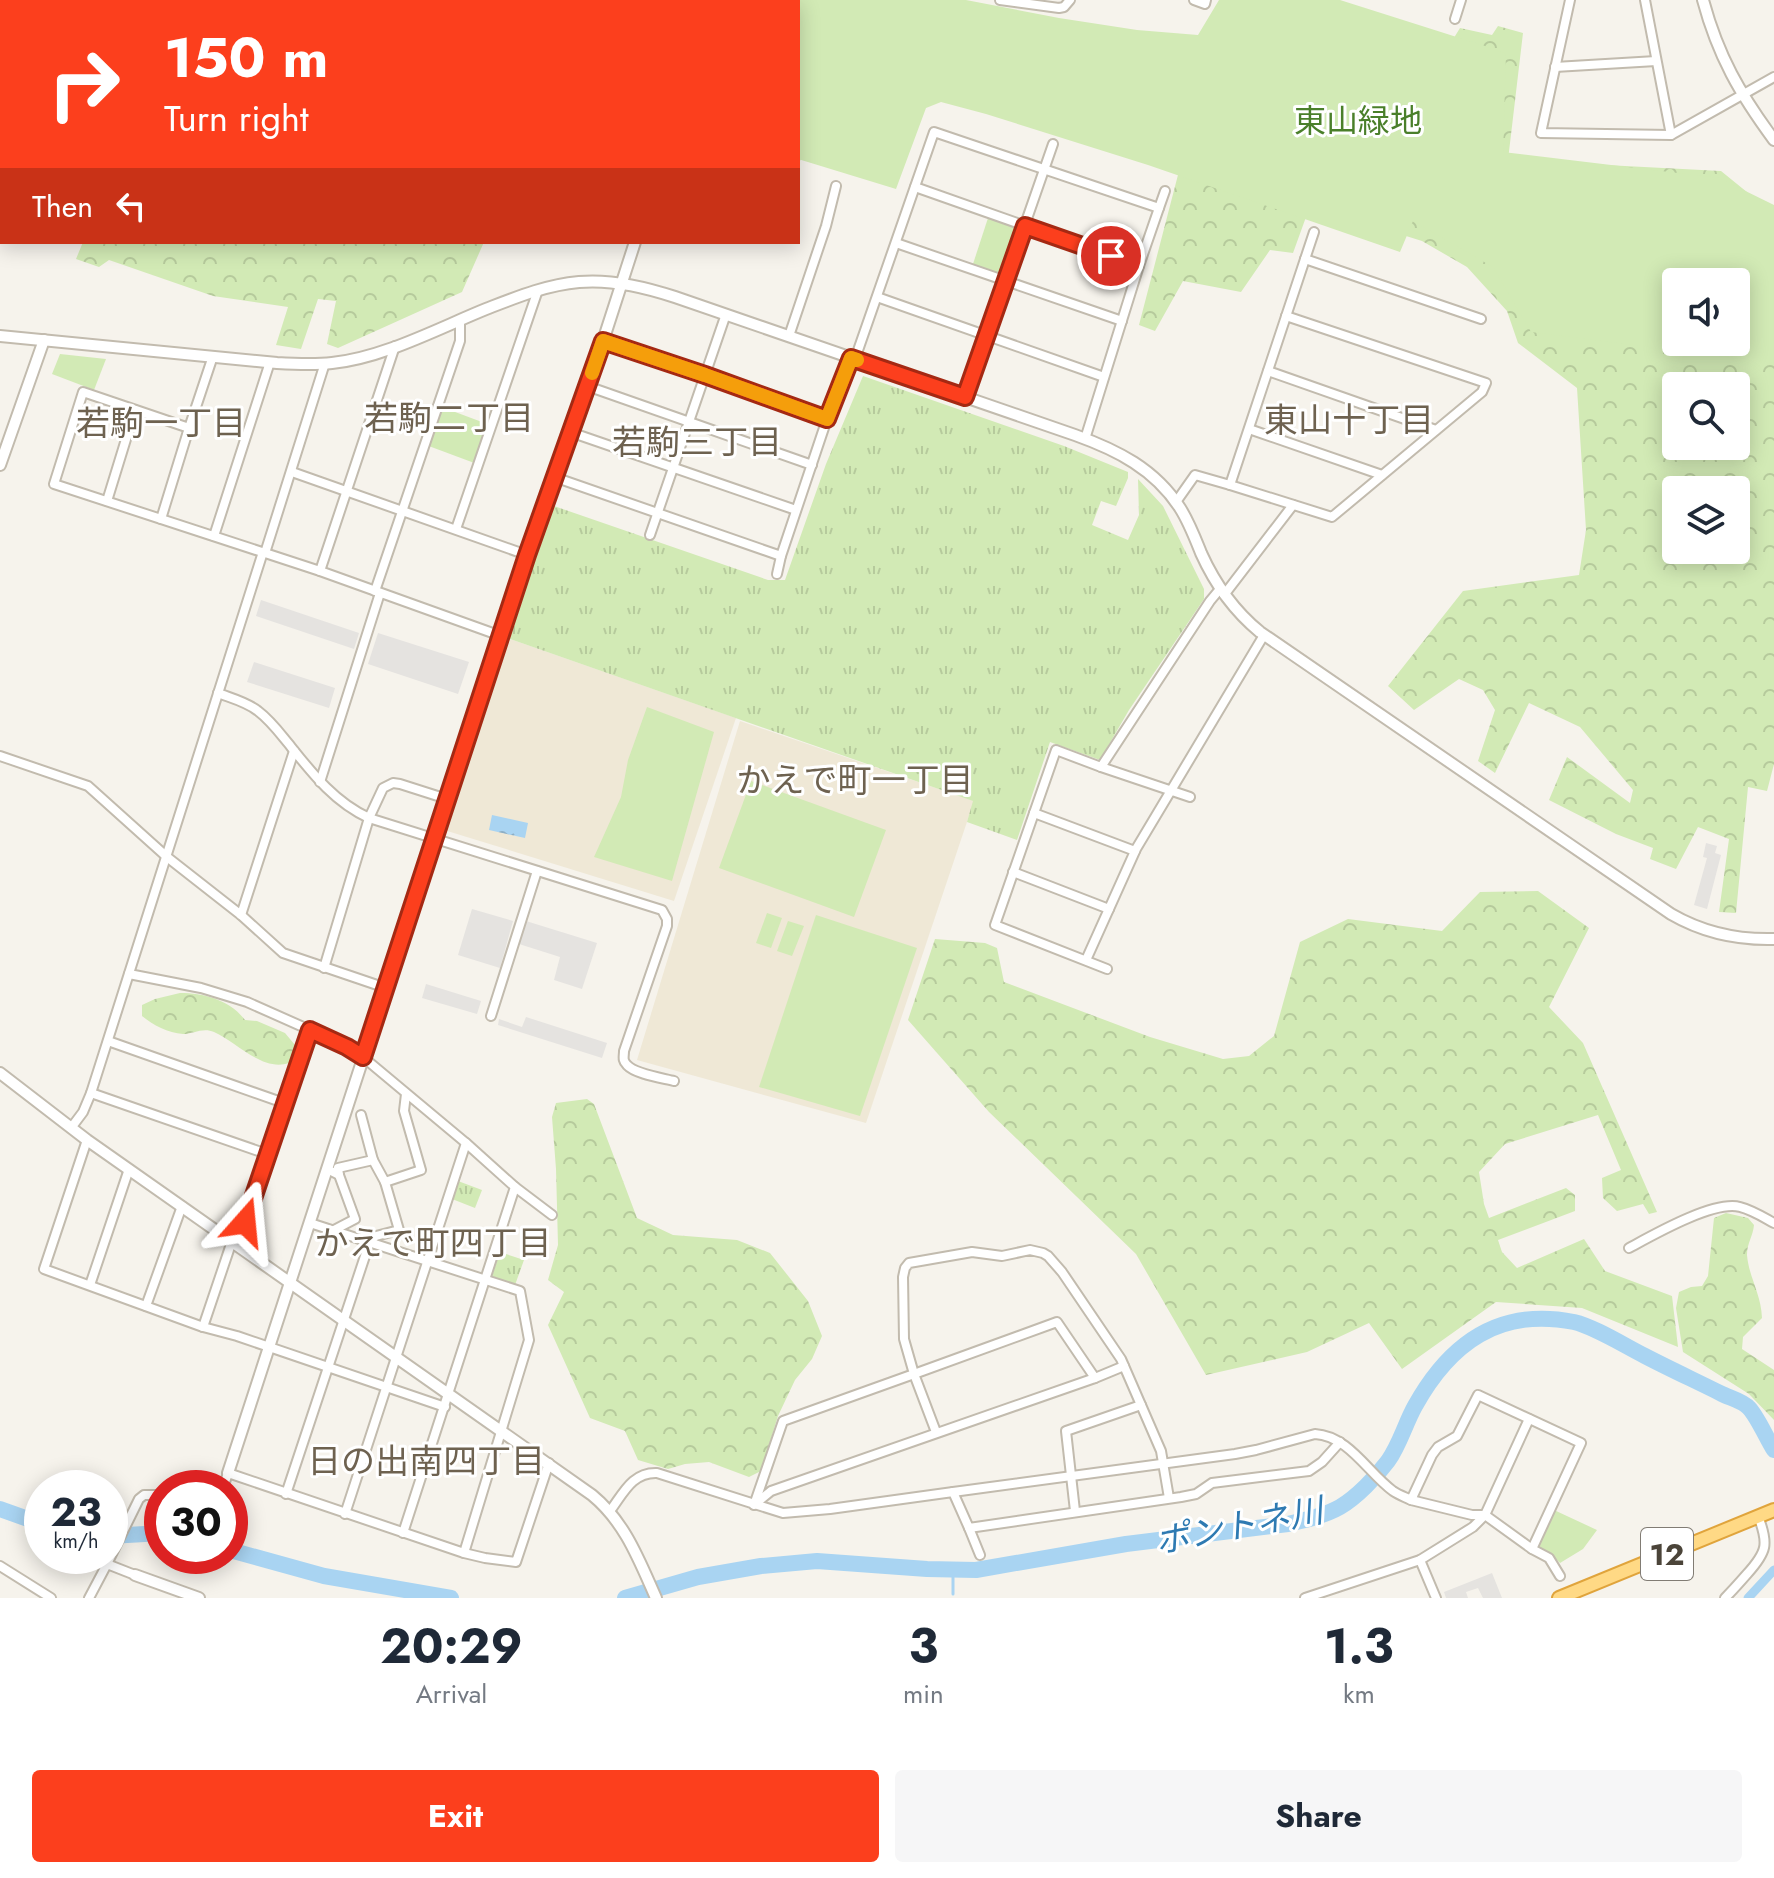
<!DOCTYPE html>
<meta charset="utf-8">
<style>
:root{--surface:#fff;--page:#f6f6f7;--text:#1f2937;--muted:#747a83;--accent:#fc3f1d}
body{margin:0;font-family:Jost,"Noto Sans JP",sans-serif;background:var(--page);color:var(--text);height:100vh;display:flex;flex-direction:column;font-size:30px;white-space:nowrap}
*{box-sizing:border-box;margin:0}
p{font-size:26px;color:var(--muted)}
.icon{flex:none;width:44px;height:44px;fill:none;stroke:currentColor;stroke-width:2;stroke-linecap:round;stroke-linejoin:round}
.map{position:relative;height:1598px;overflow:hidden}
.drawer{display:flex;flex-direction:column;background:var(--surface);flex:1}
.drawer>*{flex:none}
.guide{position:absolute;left:0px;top:0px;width:800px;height:244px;box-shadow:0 4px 20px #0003;background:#fc3f1d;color:#fff;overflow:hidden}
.tools{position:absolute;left:1662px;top:268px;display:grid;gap:16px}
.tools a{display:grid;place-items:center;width:88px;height:88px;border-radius:8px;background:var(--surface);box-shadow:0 4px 20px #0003;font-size:40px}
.speed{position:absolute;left:24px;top:1470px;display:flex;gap:16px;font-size:40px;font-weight:700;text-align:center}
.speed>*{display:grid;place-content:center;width:104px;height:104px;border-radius:50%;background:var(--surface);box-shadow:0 4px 20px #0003;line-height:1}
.speed small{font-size:20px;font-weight:400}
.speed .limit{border:12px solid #d22;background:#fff;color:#111}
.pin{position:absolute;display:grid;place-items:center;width:68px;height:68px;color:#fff;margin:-34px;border:4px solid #fff;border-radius:50%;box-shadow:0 2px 8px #0007}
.me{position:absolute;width:88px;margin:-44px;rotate:18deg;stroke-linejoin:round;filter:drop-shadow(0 0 6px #0008)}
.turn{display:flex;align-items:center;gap:28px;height:168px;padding:0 32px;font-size:36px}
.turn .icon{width:104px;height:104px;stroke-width:2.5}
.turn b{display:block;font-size:56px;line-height:68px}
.then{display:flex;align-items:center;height:76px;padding:0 32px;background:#0003;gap:16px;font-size:30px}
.eta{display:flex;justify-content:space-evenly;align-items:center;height:136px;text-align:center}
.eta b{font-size:48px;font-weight:700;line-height:56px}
.button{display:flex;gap:16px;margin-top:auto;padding:16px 32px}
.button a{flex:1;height:92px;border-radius:8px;background:var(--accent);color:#fff;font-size:32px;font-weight:700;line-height:92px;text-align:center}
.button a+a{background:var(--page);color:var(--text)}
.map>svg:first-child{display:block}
.education{fill:#efe8d6}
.grass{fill:url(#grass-tufts)}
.forest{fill:url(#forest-crowns);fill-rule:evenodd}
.park{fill:#d2eab5;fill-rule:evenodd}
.parking{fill:#e5e3e0}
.water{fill:url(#water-ripples)}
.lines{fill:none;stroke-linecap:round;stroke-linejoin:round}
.stream{stroke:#a9d4f2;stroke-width:3}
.canal{stroke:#a9d4f2;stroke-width:9}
.river{stroke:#a9d4f2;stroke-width:16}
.minor-casing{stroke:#c2bbae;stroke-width:12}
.tertiary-casing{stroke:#c2bbae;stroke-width:14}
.trunk-casing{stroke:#e0a43c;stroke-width:16}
.minor{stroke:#fff;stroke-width:8}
.tertiary{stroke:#fff;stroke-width:10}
.trunk{stroke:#ffd985;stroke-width:12}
.route-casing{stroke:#a42913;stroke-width:20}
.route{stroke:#fc3f1d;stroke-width:14}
.slow{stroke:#f59e0b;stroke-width:14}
.labels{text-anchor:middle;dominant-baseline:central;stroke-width:6;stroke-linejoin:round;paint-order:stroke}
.shield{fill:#fff;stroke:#817c74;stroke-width:2}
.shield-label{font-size:30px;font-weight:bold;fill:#4b4439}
.park-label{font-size:32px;fill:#4a7f2a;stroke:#fff}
.neighbourhood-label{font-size:34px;fill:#6e6250;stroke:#fff}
.water-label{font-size:34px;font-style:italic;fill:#2e7ab2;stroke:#fff}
</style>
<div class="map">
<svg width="1774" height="1598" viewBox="0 0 1774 1598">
<defs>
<pattern id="grass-tufts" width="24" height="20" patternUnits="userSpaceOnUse" patternTransform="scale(2)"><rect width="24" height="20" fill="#d2eab5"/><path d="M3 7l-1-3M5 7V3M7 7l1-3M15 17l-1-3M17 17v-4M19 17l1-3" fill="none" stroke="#b6ca9c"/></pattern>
<pattern id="forest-crowns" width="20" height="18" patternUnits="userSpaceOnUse" patternTransform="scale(2)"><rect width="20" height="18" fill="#d2eab5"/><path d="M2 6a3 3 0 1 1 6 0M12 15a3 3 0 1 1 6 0" fill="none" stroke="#b6ca9c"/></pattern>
<pattern id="water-ripples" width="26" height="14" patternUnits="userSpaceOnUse" patternTransform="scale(2)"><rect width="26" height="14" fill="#a9d4f2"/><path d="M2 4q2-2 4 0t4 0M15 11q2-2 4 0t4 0" fill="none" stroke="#8caec5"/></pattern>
</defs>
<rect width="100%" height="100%" fill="#f6f3ec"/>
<g class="education">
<path d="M 507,638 L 736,718 L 674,901 L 444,830 Z"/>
<path d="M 740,721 L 974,801 L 866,1123 L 637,1060 Z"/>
</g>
<g class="grass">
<path d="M 863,376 L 1064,446 L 1128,472 L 1128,478 L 1116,506 L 1101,501 L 1092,525 L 1128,540 L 1139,515 L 1138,479 L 1163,506 L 1204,589 L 1204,599 L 1129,710 L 1100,760 L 1050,742 L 1017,840 L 967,822 L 973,801 L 507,638 L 554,506 L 768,580 L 785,580 L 826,464 Z"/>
<path d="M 458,1181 L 482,1190 L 475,1208 L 452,1199 Z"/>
<path d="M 500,1252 L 524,1260 L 515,1285 L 492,1276 Z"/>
</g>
<g class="forest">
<path d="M 0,0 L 689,0 L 689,2 L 2,2 L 2,240 L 0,240 Z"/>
<path d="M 743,0 L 935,0 L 1200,42 L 1452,41 L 1460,28 L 1492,35 L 1498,26 L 1523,33 L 1508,160 L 1721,171 L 1774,214 L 1534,209 L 1676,342 L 1736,342 L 1774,318 L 1774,764 L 1767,791 L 1748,787 L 1736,913 L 1719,912 L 1729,839 L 1698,827 L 1676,869 L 1650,859 L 1653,848 L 1616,834 L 1549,800 L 1567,757 L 1630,803 L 1633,790 L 1580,727 L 1529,703 L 1495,773 L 1478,761 L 1495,710 L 1483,690 L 1459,679 L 1414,710 L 1388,686 L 1463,591 L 1579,575 L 1586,530 L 1577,388 L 1518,343 L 1507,311 L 1467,267 L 1422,241 L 1310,206 L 1293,253 L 1270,250 L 1241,292 L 1183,281 L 1155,331 L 1139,325 L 1179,171 L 925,93 L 814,139 L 798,164 L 798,2 L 742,2 ZM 1676,386 L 1736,386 L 1736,446 L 1676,446 ZM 1676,490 L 1736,490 L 1736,550 L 1676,550 Z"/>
<path d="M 83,242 L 484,242 L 462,292 L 338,348 L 327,344 L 336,301 L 318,299 L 301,349 L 276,345 L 288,307 L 213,296 L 109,260 L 99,267 L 76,259 Z"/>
<path d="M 1538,891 L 1589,928 L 1549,1007 L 1583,1043 L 1657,1212 L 1649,1214 L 1643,1204 L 1617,1211 L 1603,1198 L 1602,1178 L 1621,1170 L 1598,1115 L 1505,1144 L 1479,1172 L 1484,1204 L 1489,1218 L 1566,1188 L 1575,1195 L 1575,1211 L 1498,1240 L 1502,1252 L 1517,1268 L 1584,1239 L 1605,1271 L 1672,1296 L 1678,1347 L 1582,1308 L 1496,1302 L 1402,1369 L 1369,1323 L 1307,1352 L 1206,1375 L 1136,1254 L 989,1112 L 908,1020 L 935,939 L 985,943 L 997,948 L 1004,982 L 1150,1037 L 1223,1059 L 1249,1056 L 1274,1036 L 1300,942 L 1348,919 L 1442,931 L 1480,892 Z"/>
<path d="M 180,993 C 204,993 230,1000 245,1020 L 257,1021 L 285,1033 L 295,1045 L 289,1063 C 262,1072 237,1042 214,1032 C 203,1027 193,1034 183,1034 C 168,1033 153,1025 142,1016 L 142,1005 L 155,999 Z"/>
<path d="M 587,1099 L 594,1104 L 637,1218 L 673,1235 L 737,1240 L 770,1253 L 808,1301 L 822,1336 L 812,1359 L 795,1380 L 778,1416 L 761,1471 L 749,1477 L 709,1462 L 685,1464 L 668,1469 L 638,1460 L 625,1431 L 590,1418 L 548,1325 L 564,1292 L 548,1280 L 558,1245 L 556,1169 L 552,1117 L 556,1103 Z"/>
<path d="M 1726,1213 L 1748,1218 L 1754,1225 C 1753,1236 1747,1243 1747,1255 C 1749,1278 1761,1293 1762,1318 L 1743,1337 L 1742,1349 L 1774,1370 L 1774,1420 L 1749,1394 L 1683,1352 L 1676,1308 L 1679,1292 L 1691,1287 L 1702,1286 L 1708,1276 L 1714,1218 Z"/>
</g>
<g class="park">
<path d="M 728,0 L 966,0 L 1059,18 L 1137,30 L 1198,35 L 1219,0 L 1340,0 L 1485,46 L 1506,54 L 1503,152 L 1719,178 L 1774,205 L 1774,363 L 1531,332 L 1493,267 L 1413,221 L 1400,252 L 1148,165 L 986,114 L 941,102 L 926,108 L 896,189 L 798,159 L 798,2 L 727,2 ZM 1736,282 L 1736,342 L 1676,342 L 1676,282 Z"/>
<path d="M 988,218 L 1016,227 L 1018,232 L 1004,272 L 1000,274 L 973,264 Z"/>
<path d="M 60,354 L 106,359 L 94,390 L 52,374 Z"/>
<path d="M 439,406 L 490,425 L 477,464 L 426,445 Z"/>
<path d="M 647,707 L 714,732 L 672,881 L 594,857 L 621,797 L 628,760 Z"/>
<path d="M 751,781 L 886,830 L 854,917 L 719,868 Z"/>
<path d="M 767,913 L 782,918 L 771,948 L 756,943 Z"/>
<path d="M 816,915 L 917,948 L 860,1116 L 759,1087 Z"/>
<path d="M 788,921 L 804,926 L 792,956 L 777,951 Z"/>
<path d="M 1554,1510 L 1597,1530 L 1583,1549 L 1560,1563 L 1552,1555 L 1536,1548 Z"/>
</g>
<g class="parking">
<path d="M 261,600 L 359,633 L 354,649 L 256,616 Z"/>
<path d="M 378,633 L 469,662 L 458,694 L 368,664 Z"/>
<path d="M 254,662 L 335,688 L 329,708 L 247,682 Z"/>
<path d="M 1706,843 L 1717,846 L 1715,853 L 1721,855 L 1707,909 L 1694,905 L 1707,858 L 1703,857 Z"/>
<path d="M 472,909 L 513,921 L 500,968 L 458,955 Z"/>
<path d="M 526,921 L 597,943 L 582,989 L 554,980 L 560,957 L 519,944 Z"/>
<path d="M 426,984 L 481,1001 L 477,1014 L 422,998 Z"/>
<path d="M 526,1017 L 607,1043 L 602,1058 L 498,1025 L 499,1019 L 522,1027 Z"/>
<path d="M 1492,1573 L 1502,1598 L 1483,1598 L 1478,1588 L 1466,1592 L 1468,1598 L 1446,1598 L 1444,1592 Z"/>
</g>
<path class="water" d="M 492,815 L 528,823 L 525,838 L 489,830 Z"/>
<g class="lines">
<path class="stream" d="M 953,1594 L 953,1569"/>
<path class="canal" d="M 1748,1598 L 1774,1570"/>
<g class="river">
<path d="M 0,1509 L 42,1524"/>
<path d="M 110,1536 L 162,1533"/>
<path d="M 230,1550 L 324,1576 L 451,1598"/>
<path d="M 625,1598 L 698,1577 L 761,1566 L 817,1561 L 927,1569 L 976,1570 L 1126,1544 L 1288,1524 C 1305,1520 1324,1516 1340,1507 C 1357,1497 1376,1477 1388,1461 C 1400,1444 1405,1424 1415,1406 C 1450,1343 1499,1307 1574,1322 C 1595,1327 1625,1346 1645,1356 C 1670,1369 1696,1381 1722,1394 C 1730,1398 1743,1401 1749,1408 C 1757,1416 1767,1439 1774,1450"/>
</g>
<g class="minor-casing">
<g id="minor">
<path d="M 1000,0 L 1059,8 L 1064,7 L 1070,0"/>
<path d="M 1194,0 L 1205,4 L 1206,0"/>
<path d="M 1570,0 L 1541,133 L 1671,135 L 1774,77"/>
<path d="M 1645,0 L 1671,135"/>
<path d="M 1455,19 L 1461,0"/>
<path d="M 1555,67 L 1656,61"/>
<path d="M 915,187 L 1139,266"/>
<path d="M 1159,208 L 1165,191"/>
<path d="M 896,243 L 1122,321"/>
<path d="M 1305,259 L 1481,319"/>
<path d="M 877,297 L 1104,377"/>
<path d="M 789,336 L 826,226 L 836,186"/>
<path d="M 603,341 L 705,375 L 827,419"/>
<path d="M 213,356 L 189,428 L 83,392 L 54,484 L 320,571 L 501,636"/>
<path d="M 855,359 L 934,132 L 1159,208 L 1139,266 L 1085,439"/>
<path d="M 1268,371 L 1436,430"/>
<path d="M 587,386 L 812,465"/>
<path d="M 965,397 L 1053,144"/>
<path d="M 1249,429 L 1382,475"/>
<path d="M 570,432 L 796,510"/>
<path d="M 292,472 L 527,555"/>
<path d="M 554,477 L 781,556 L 827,419 L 851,358"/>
<path d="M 1230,485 L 1332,517 L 1482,392 L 1486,383 L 1286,316"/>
<path d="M 107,501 L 135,410"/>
<path d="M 1176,502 L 1195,475 L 1230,485 L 1314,232"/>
<path d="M 161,519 L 189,428"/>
<path d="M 456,529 L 538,290"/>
<path d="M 650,535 L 726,314"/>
<path d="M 214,536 L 270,362"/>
<path d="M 265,553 L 325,363"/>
<path d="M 320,571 L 395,346"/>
<path d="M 777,574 L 781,556"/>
<path d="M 375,591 L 460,341 L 460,320"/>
<path d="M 1224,595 L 1293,505"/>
<path d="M 218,693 C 231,698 247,702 258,711 C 270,720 279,732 288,743 C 312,773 334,802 369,818 L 662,910 L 667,919 L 667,926 L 624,1051 C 624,1057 622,1060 627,1065 C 635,1074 662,1078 674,1081"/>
<path d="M 0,756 L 88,786 L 167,857 L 241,915 L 283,953 L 386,988"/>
<path d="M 1101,767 L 1190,797"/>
<path d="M 320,782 L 380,593"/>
<path d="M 1034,813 L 1135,851"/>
<path d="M 1013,872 L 1109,909"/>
<path d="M 241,915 L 294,751"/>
<path d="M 1086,960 L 1136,849 L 1264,635"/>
<path d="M 324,968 L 369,818 L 383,788 L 393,783 L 400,784 L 447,799"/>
<path d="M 1107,969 L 995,925 L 1056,750 L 1101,767 L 1210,601 L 1220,589"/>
<path d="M 129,974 L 201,988 L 247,1002 L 337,1042 L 363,1057 L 466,1143"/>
<path d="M 491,1016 L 537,871"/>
<path d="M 108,1041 L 284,1103"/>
<path d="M 91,1093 L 267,1154"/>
<path d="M 71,1128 L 83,1112 L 91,1093 L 263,552"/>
<path d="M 87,1140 L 44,1269 L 203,1327 L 237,1336 L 445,1407"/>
<path d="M 373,1160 L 385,1182"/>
<path d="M 327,1169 L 339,1175 L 355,1219 L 334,1230"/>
<path d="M 339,1175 L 338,1168 L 373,1160 L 361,1115"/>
<path d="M 515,1187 L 552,1215"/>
<path d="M 310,1223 L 520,1291 L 529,1340 L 464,1553"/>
<path d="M 238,1245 L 310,1030"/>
<path d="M 1629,1248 C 1653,1235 1714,1200 1740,1207 C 1752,1210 1763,1217 1774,1223"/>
<path d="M 90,1285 L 129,1169"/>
<path d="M 146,1306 L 182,1206"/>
<path d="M 203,1327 L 232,1241"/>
<path d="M 1529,1419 L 1485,1515 L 1532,1549"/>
<path d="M 936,1432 L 914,1374 L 1057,1322 L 1095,1378"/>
<path d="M 223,1488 L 228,1473 L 464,1553 L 485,1558 L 516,1562 L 549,1463"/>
<path d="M 953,1492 L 1235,1454 L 1256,1450 L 1315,1434 C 1349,1436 1368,1473 1393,1491 C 1399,1495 1405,1497 1411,1500 L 1432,1455 L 1438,1447 L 1457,1436 L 1478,1395 L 1581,1443 L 1532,1549 L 1549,1558 L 1560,1576"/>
<path d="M 286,1494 L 370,1241 L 376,1236 L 399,1230 L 385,1182 L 421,1170 L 404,1111 L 406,1094"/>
<path d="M 755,1504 L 771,1491 L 1095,1378 L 1124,1366"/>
<path d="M 754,1505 L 783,1421 L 914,1374 L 904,1339 L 903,1277 L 905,1268 L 909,1263 L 972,1252 L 1002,1256 L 1030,1250 L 1043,1253 L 1048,1256 L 1062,1272 L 1121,1359 L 1161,1451 L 1169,1498"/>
<path d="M 610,1511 C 623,1494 632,1472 657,1473 L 783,1513 L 830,1509 L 953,1492 L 969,1528 L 1181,1497 L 1196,1494 L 1212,1483 L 1309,1471 L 1322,1462 L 1340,1442"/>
<path d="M 1075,1511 L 1066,1431 L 1141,1405"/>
<path d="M 345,1514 L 466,1143 L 515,1187 L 403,1533"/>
<path d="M 969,1528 L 980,1555"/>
<path d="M 1420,1560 L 1436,1598"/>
<path d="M 107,1564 L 139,1499 L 144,1495 L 162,1495"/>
<path d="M 0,1566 L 51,1598"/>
<path d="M 89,1598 L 107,1564 L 135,1575"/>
<path d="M 1305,1598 L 1420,1560 L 1473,1527 L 1485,1515 L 1472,1515 L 1411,1500"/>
<path d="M 1725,1598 C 1733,1590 1740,1582 1747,1574 C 1767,1552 1769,1544 1758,1516"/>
</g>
</g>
<g class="tertiary-casing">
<g id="tertiary">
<path d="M 1703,0 C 1718,56 1740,94 1774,140"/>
<path d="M 711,2 L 711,0"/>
<path d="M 0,336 L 277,363 C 295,364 313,365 332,363 C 383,358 439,328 486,309 C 517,297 546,285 579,282 C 612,279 645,287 675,297 L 1075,435 C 1117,450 1155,469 1180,508 C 1189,522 1195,538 1201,553 C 1215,584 1233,610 1260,632 L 1671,914 C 1702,932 1738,940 1774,939"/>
<path d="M 0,465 L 44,340"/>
<path d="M 0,1073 L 87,1140 L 592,1495 C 625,1522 639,1560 656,1598"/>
<path d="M 228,1473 L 527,555 L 603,341 L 635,242"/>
<path d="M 135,1575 L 199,1598"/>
</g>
</g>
<g class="trunk-casing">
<path id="trunk" d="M 1559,1598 L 1774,1510"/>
</g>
<use href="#minor" class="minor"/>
<use href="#tertiary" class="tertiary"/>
<use href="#trunk" class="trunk"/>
</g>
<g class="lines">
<g class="route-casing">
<path id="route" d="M 245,1222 L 310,1030 L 347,1047 L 363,1057 L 527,555 L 603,341 L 705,375 L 827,419 L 851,358 L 965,397 L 1025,226 L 1111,256"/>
</g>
<use href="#route" class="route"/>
<path class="slow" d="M 592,373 L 603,341 L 705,375 L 827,419 L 851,358 L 857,360"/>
</g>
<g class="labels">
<rect class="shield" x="1641" y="1528" width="52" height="52" rx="6"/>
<g class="shield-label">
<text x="1667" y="1554">12</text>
</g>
<g class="park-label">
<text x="1358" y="121">東山緑地</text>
</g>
<g class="neighbourhood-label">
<text x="449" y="418">若駒二丁目</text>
<text x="1349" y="420">東山十丁目</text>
<text x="161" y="423">若駒一丁目</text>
<text x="697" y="442">若駒三丁目</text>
<text x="855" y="780">かえで町一丁目</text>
<text x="433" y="1243">かえで町四丁目</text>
<text x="426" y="1461">日の出南四丁目</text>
</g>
<g class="water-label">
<text transform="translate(1239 1526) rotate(-11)">ポントネ川</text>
</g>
</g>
</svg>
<div class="tools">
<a><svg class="icon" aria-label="sound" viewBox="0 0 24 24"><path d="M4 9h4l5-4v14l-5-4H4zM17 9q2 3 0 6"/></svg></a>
<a><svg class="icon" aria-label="search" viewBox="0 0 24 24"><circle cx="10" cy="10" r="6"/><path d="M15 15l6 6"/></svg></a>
<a><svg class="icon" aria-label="layers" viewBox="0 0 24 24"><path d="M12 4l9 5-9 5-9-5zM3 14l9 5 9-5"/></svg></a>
</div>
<div class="speed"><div>23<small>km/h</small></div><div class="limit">30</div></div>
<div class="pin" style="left:1111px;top:256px;background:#d93025"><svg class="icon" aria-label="arrive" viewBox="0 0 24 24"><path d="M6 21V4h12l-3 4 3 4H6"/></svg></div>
<svg class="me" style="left:245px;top:1222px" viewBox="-20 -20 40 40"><path d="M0-17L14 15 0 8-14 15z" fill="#fc3f1d" stroke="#fff" stroke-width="4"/></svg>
<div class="guide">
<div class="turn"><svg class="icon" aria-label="right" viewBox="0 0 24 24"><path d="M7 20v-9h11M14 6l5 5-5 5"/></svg><div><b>150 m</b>Turn right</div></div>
<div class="then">Then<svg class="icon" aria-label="left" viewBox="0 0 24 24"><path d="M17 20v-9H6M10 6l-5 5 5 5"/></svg></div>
</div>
</div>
<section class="drawer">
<div class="eta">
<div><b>20:29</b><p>Arrival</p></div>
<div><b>3</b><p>min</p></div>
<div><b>1.3</b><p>km</p></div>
</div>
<div class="button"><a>Exit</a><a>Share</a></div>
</section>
